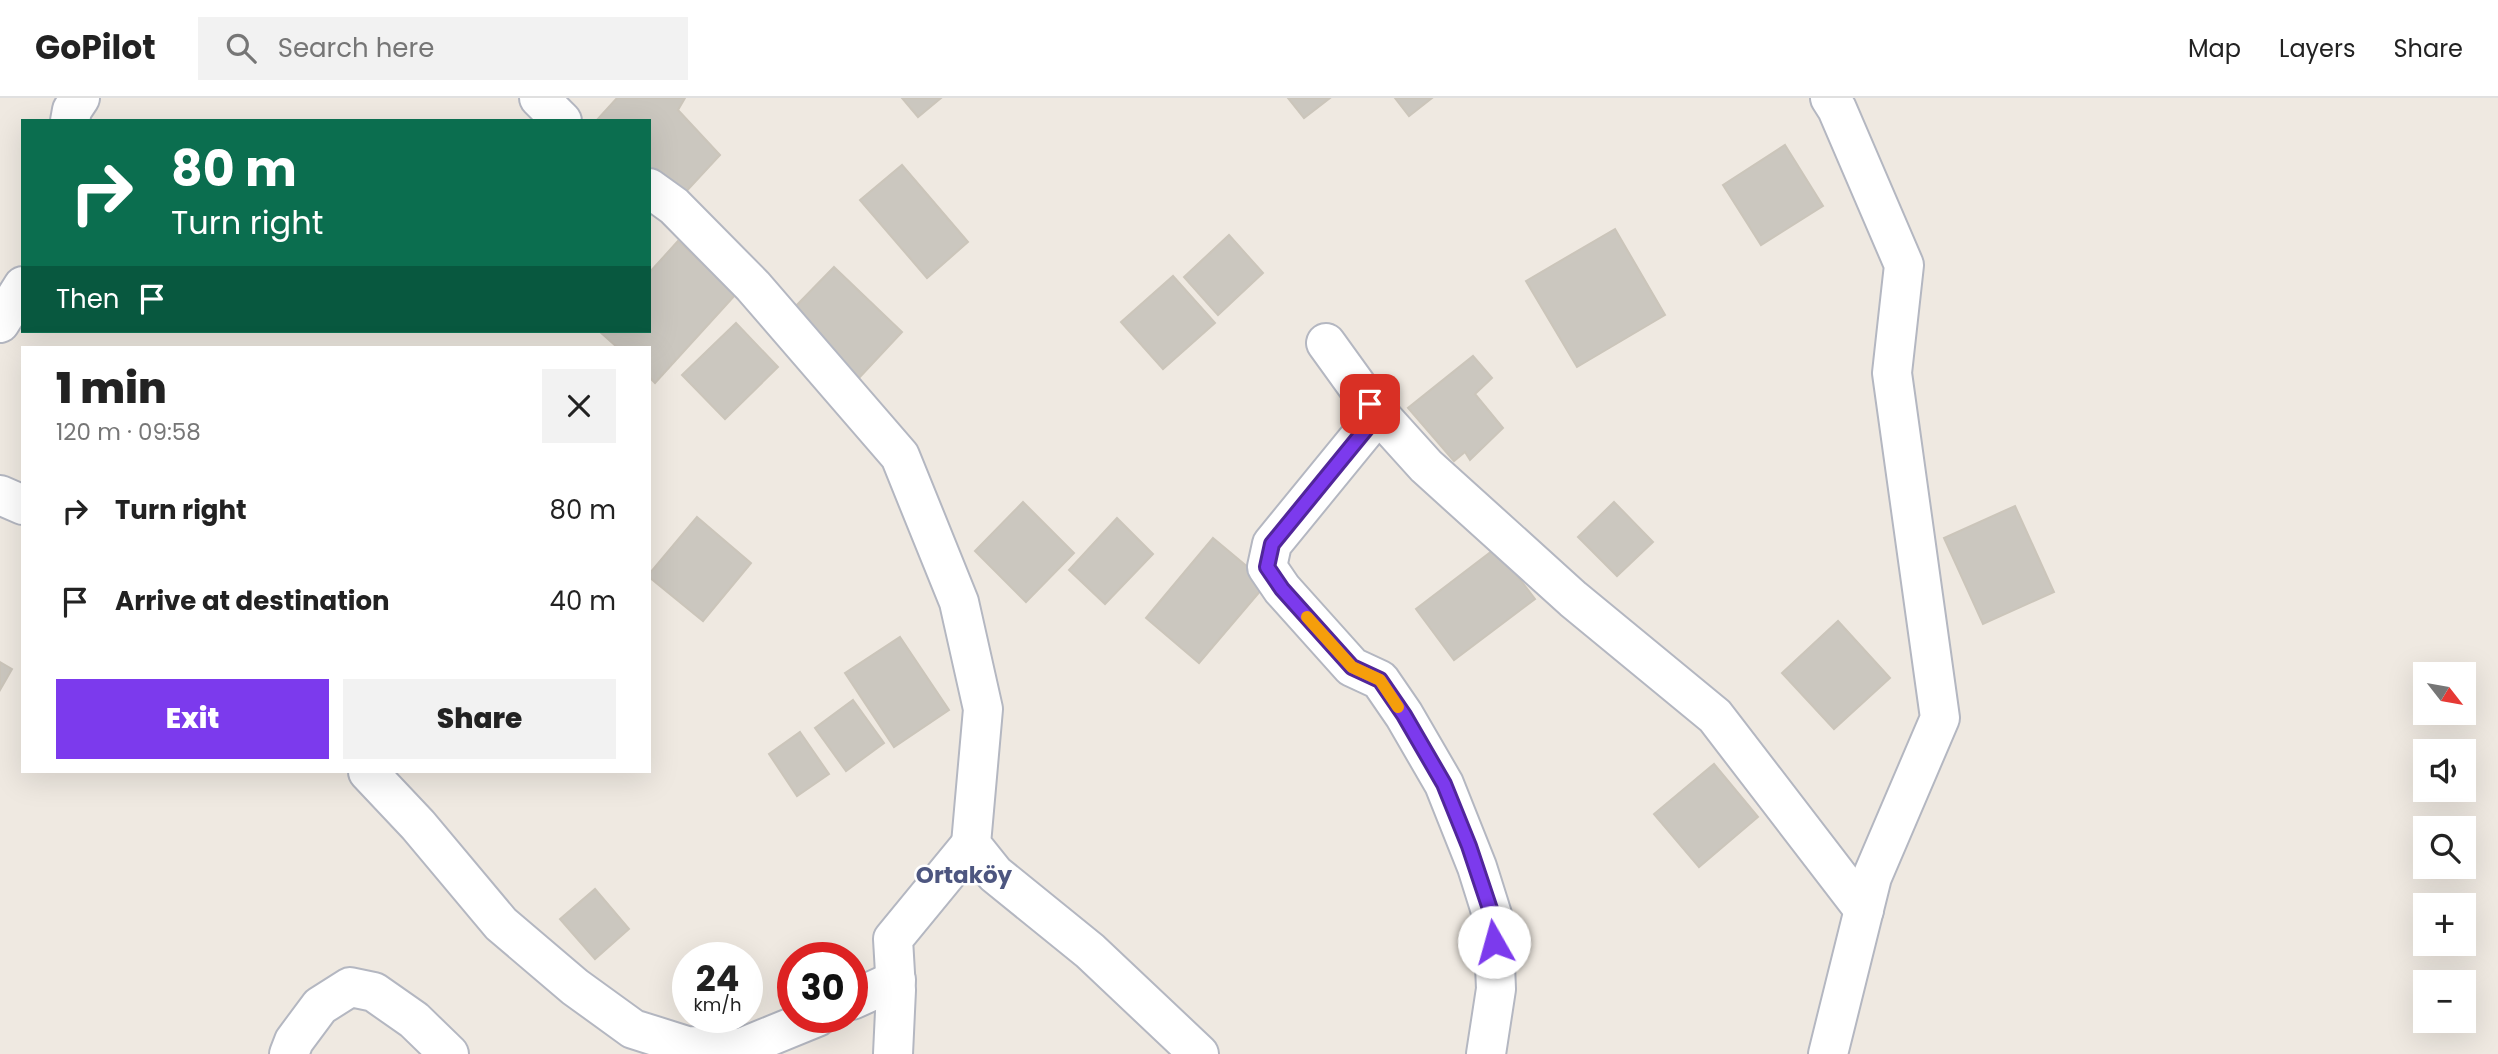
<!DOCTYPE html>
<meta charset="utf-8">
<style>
:root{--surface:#fff;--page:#f2f2f2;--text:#222;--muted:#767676;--line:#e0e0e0;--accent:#7c3aed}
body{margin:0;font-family:Poppins,sans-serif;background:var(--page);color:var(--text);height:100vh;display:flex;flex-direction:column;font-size:26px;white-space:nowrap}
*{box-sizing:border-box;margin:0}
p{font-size:23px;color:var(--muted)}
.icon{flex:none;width:38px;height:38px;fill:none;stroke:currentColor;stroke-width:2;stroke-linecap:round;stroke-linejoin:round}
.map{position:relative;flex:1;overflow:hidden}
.panel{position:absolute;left:21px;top:248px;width:630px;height:427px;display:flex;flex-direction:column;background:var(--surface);border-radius:0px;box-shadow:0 7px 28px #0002}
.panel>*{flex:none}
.top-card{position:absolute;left:21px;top:21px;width:630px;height:214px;border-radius:0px;box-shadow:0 7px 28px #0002;background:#0b6e4f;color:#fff;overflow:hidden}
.needle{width:46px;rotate:121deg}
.fabs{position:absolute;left:2413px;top:564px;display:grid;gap:14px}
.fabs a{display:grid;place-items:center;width:63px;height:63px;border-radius:0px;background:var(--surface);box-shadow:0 7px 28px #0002;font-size:35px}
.speed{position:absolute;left:672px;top:844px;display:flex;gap:14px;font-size:35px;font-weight:700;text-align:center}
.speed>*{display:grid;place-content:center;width:91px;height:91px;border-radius:50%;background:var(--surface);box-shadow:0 7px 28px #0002;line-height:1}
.speed small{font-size:18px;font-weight:400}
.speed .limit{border:10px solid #d22;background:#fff;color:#111}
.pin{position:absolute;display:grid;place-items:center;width:60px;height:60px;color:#fff;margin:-30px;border-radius:14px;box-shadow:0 4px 10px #0006}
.me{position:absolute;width:77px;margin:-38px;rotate:353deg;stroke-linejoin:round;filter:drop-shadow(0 0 5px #0008)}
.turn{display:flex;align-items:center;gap:24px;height:147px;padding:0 35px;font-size:32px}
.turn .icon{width:91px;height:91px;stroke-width:2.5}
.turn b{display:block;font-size:49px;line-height:60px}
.then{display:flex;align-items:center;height:66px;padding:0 35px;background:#0003;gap:14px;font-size:26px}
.round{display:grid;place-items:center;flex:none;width:74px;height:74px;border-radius:0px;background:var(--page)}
.headline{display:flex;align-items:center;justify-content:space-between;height:119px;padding:0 35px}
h1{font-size:42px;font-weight:800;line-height:52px}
.action{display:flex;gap:14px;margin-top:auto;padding:14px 35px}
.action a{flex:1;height:80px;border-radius:0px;background:var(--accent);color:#fff;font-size:28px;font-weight:800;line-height:80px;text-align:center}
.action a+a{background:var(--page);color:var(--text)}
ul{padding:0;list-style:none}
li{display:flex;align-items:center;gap:21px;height:91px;padding:0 35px}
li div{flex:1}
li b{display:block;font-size:26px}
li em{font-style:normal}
header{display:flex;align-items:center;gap:42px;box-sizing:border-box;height:98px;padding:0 35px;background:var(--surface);border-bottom:2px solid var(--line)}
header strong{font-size:33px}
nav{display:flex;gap:38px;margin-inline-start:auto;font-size:24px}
.search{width:490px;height:63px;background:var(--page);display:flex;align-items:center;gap:18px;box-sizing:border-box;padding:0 24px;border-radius:0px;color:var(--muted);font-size:26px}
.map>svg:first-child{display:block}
.building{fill:#cbc7bf;stroke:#cbc5ba;stroke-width:2}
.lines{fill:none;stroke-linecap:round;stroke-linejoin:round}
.minor-casing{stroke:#b4b7c1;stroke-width:42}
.minor{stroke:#fff;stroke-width:38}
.route-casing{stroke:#51269a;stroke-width:18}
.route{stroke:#7c3aed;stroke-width:12}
.slow{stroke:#f59e0b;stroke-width:12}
.labels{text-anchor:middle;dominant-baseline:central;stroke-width:5;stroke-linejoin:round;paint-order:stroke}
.quarter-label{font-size:23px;font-weight:bold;fill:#4d5680;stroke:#fff}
</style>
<header>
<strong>GoPilot</strong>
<div class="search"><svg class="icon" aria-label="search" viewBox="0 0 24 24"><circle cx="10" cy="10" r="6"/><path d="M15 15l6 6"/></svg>Search here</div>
<nav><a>Map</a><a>Layers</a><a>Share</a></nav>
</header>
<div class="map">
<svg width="2498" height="956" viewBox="0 0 2498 956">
<rect width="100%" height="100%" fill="#efe9e1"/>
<g class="building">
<path d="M 617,0 L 685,0 L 678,12 L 720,57 L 683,97 L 649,69 L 649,23 L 596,23 Z"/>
<path d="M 902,0 L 941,0 L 918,19 Z"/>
<path d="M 1288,0 L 1330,0 L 1304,20 Z"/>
<path d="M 1395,0 L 1432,0 L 1409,18 Z"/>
<path d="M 1785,47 L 1823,108 L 1761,147 L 1723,87 Z"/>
<path d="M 902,67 L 968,144 L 927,180 L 860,102 Z"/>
<path d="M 1615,131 L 1665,217 L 1577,269 L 1526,183 Z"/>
<path d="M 1229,137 L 1263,175 L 1218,217 L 1184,179 Z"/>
<path d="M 678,143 L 736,196 L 655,285 L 649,279 L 649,250 L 618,250 L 599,233 L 649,233 L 649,175 Z"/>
<path d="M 834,169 L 902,234 L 858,281 L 789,215 Z"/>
<path d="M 1173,178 L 1215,225 L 1163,271 L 1121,224 Z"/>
<path d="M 736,225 L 778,269 L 725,321 L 682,277 Z"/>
<path d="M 1473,258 L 1492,280 L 1475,296 L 1503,330 L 1470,362 L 1465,354 L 1454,363 L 1408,310 Z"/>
<path d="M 1023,404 L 1074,455 L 1026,504 L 975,453 Z"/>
<path d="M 1614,404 L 1653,444 L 1617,478 L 1578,439 Z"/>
<path d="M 2015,408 L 2054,494 L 1983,526 L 1944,440 Z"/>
<path d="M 697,419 L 751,465 L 703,523 L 649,479 L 649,476 Z"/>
<path d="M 1117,420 L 1153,456 L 1105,506 L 1069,472 Z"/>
<path d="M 1213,440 L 1267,485 L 1199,565 L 1146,520 Z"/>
<path d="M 1496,450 L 1535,501 L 1454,562 L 1416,511 Z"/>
<path d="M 1838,523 L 1890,580 L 1834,631 L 1782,575 Z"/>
<path d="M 900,539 L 949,612 L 894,649 L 845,575 Z"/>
<path d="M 0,564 L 12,571 L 0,592 Z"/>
<path d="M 853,602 L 884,645 L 846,673 L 815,630 Z"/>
<path d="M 800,634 L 829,676 L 797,698 L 769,656 Z"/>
<path d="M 1714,666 L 1758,719 L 1699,769 L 1654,716 Z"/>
<path d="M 595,791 L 629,831 L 595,861 L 560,821 Z"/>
</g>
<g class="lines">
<g class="minor-casing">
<g id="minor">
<path d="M 539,0 L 562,23"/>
<path d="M 70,23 L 72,12 L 80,0"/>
<path d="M 649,90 L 674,108 L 753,188 L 900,358 L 959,504 L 983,611 L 971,746 L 995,776 L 1090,853 L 1199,956"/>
<path d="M 0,225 L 23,188"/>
<path d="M 1326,245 L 1370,306 L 1426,368 L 1573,501 L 1715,618 L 1864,812"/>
<path d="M 1379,315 L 1272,446 L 1267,469 L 1282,491 L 1352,569 L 1380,582 L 1404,617 L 1444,686 L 1477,769 L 1493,820 L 1496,891 L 1486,956"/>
<path d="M 0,397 L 23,407"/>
<path d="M 368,674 L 418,727 L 501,826 L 575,889 L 633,931 L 687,948 L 741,950 L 817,919"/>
<path d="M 852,902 L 896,882"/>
<path d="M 289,956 L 294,943 L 320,908 L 350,889 L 374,894 L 414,922 L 449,956"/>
<path d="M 893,956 L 896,892 L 893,841 L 971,746"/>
<path d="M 1828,956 L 1872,779 L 1940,620 L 1892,275 L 1904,167 L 1837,11 L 1830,0"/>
</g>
</g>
<use href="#minor" class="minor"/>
</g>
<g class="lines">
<g class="route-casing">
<path id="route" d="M 1370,306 L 1379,315 L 1272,446 L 1267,469 L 1282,491 L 1352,569 L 1380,582 L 1404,617 L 1444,686 L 1469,748 L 1493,820 L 1494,844"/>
</g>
<use href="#route" class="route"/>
<path class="slow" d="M 1307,519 L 1352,569 L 1380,582 L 1398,609"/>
</g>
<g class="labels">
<g class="quarter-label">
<text x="964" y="777">Ortaköy</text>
</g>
</g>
</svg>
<div class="fabs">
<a><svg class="needle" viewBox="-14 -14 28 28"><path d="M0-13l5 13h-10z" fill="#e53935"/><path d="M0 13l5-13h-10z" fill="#767676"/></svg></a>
<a><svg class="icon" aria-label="sound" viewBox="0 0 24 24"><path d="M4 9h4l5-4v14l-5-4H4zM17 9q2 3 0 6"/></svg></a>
<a><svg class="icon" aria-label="search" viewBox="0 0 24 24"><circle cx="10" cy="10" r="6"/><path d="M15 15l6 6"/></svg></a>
<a>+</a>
<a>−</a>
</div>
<div class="speed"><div>24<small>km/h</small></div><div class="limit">30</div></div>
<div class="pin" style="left:1370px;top:306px;background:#d93025"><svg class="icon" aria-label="arrive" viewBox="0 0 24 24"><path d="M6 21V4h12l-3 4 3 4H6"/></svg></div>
<svg class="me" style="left:1494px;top:844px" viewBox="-20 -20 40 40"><circle r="19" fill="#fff"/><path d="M0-13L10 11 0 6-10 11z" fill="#7c3aed"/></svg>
<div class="top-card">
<div class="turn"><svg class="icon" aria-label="right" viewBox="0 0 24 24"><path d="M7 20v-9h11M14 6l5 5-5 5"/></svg><div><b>80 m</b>Turn right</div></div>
<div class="then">Then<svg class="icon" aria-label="arrive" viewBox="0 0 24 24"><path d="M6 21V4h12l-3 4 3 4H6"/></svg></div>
</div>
<section class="panel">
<div class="headline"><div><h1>1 min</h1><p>120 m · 09:58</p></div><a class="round"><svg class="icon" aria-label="close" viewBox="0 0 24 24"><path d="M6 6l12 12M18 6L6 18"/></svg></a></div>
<ul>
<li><svg class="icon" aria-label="right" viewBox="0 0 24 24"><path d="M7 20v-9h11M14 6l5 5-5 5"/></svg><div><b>Turn right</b></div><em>80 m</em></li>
<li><svg class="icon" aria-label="arrive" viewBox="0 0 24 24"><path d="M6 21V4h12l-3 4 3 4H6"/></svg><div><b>Arrive at destination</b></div><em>40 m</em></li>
</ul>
<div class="action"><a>Exit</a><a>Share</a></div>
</section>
</div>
